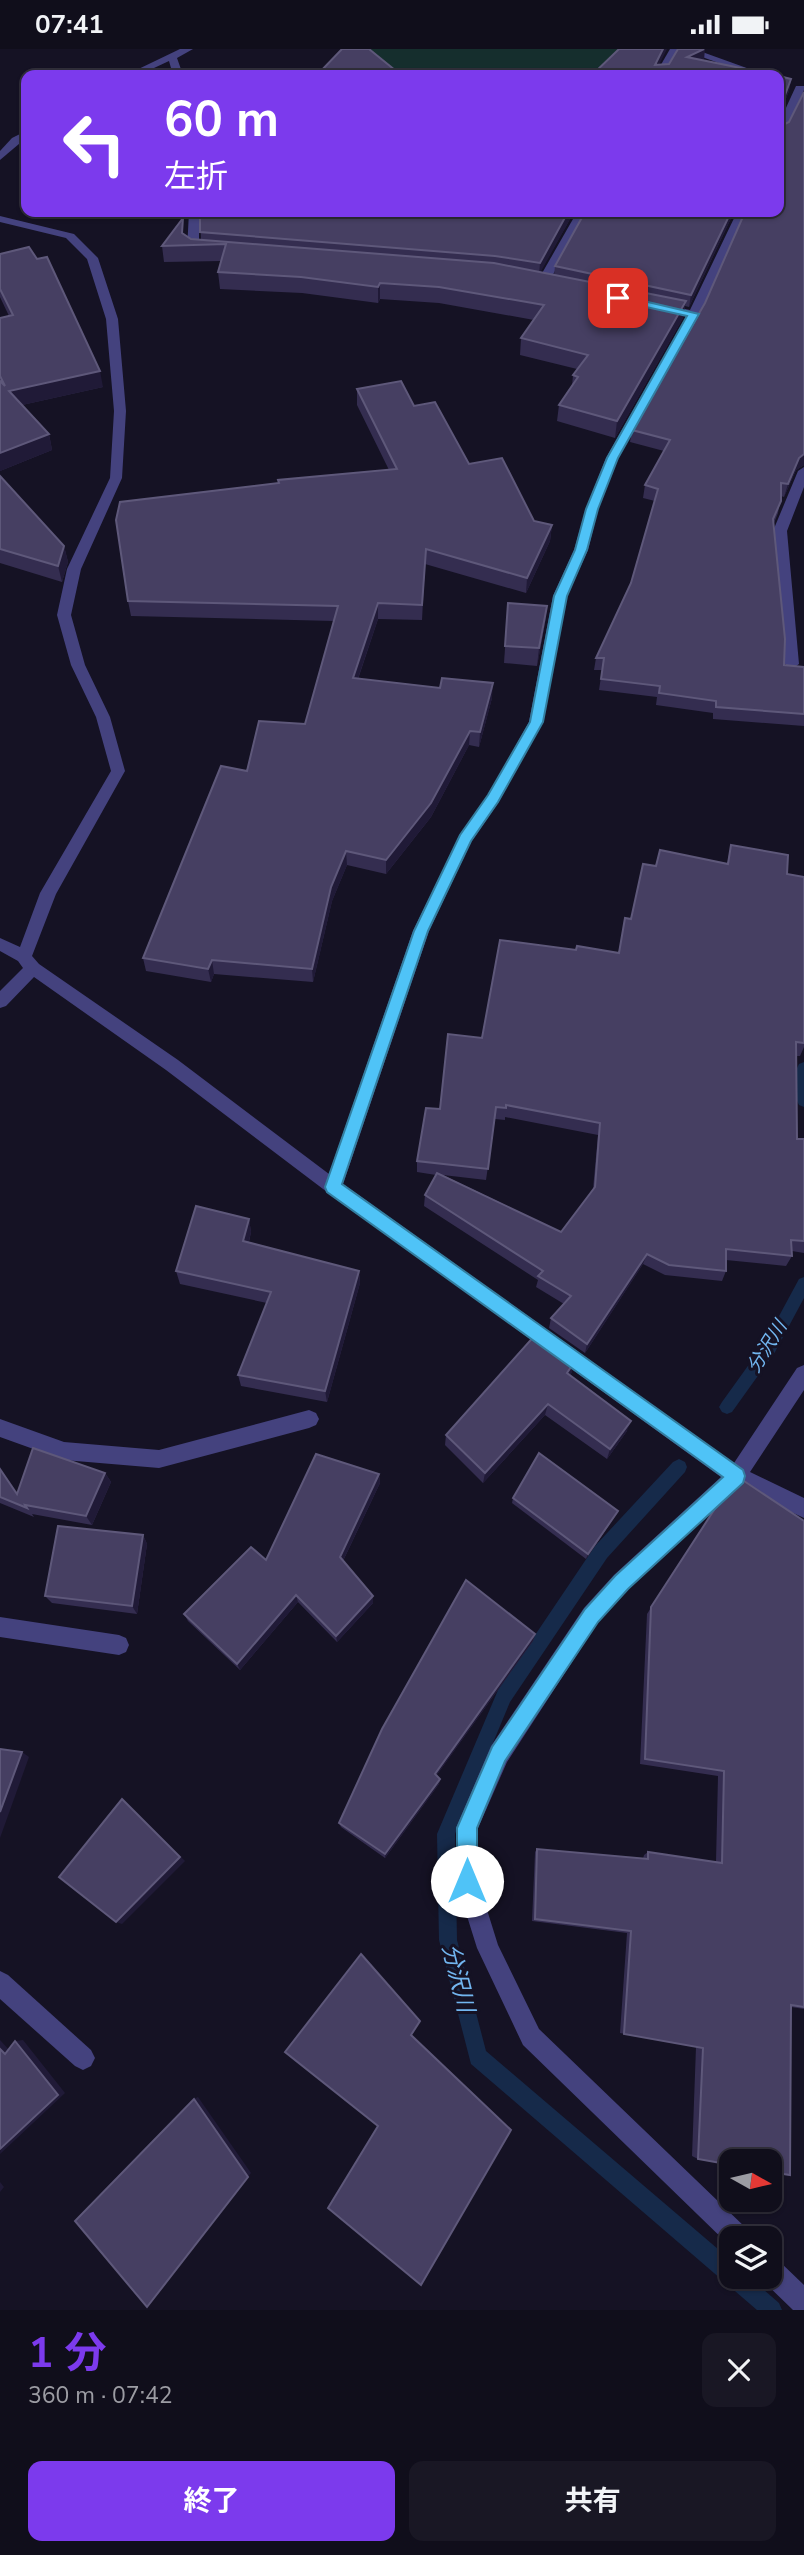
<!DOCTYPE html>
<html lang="ja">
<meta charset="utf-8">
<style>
:root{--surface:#100e1b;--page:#191724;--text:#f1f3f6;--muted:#9c9ca3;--line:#302e3a;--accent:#7c3aed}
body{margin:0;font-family:"Nunito Sans","Noto Sans JP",sans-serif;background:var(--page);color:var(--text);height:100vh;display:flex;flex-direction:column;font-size:26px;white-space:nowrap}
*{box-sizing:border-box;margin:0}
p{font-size:23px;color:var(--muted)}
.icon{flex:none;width:38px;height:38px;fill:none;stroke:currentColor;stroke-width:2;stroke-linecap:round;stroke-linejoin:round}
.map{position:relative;height:2261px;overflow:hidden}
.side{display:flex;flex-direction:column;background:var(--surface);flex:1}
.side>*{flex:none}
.top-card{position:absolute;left:21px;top:21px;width:763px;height:147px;border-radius:14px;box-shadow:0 2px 5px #0004,0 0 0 2px var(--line);background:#7c3aed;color:#fff;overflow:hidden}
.needle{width:46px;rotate:98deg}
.buttons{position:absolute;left:719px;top:2100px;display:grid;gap:14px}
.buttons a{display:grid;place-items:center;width:63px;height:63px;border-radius:14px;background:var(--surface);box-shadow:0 2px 5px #0004,0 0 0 2px var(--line);font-size:35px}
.pin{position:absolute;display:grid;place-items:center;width:60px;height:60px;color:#fff;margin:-30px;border-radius:14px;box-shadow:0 4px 10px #0006}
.me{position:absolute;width:77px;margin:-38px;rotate:0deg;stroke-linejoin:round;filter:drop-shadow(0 0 5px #0008)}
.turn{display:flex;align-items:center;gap:24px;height:147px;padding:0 28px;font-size:32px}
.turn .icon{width:91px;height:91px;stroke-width:2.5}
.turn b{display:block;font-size:49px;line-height:60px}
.round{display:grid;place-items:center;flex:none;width:74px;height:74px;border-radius:14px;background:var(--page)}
.summary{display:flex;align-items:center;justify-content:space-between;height:119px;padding:0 28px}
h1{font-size:42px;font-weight:700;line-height:52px;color:var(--accent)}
.primary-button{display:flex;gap:14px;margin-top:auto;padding:14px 28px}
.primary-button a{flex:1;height:80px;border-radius:14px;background:var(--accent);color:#fff;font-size:28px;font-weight:700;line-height:80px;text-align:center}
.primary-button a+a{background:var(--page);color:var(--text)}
.status{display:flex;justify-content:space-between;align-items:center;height:49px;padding:0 35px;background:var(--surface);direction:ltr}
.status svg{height:19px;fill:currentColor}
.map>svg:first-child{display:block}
.green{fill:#152e2d}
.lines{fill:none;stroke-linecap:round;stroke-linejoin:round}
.stream{fill:#162a4a;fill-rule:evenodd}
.minor{fill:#44427e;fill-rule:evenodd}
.wall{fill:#342d50;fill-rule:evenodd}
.shaded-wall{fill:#201a37}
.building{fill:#463f62;stroke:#5e587a;stroke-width:2}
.route{fill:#4fc3f7;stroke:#337fa1;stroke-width:2}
.labels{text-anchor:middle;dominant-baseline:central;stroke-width:6;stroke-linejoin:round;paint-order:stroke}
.water-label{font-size:19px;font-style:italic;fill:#72b6f0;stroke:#151224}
.near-water-label{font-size:23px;font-style:italic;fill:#72b6f0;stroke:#151224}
</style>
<div class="status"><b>07:41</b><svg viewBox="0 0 49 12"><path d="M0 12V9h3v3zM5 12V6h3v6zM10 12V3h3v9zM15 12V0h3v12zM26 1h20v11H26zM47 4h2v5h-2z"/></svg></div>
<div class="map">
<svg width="804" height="2261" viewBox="0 0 804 2261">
<rect width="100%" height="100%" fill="#151224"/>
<path class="green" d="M 369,0 L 634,0 L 593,26 L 384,26 L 360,21 Z"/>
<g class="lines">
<g class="stream">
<path d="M 804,1013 L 804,1058 L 799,1056 L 797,1052 L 797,1019 L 799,1015 Z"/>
<path d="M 804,1228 L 804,1249 L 775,1303 L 732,1363 L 727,1365 L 722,1363 L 719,1358 L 722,1353 L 765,1293 L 799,1230 Z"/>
<path d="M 679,1410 L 685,1413 L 687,1418 L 685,1423 L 607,1509 L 510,1653 L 455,1785 L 457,1891 L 486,2002 L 732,2212 L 732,2228 L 749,2228 L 779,2254 L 782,2261 L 757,2261 L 471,2015 L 439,1891 L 437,1785 L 498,1641 L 595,1497 L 673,1413 Z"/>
</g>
<g class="minor">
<path d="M 180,0 L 193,0 L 177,9 L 183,26 L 173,26 L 169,12 L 139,26 L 126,26 Z"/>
<path d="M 670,0 L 680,0 L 665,26 L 655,26 Z"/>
<path d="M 680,0 L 694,0 L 766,26 L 752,26 Z"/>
<path d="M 796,37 L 804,37 L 804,41 L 784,84 L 779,87 L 779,74 Z"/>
<path d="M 26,82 L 26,89 L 0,111 L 0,102 L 12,89 Z"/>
<path d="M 189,163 L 199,163 L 199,198 L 208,200 L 208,204 L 193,204 L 187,201 Z"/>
<path d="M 577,163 L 587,163 L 549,233 L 539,235 L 537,233 Z"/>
<path d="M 737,163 L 747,163 L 700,265 L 618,409 L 598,460 L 588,501 L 567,547 L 543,673 L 498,754 L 471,793 L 429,882 L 343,1135 L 734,1414 L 797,1319 L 804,1316 L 804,1341 L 750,1423 L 804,1449 L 804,1469 L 738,1438 L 628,1540 L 598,1573 L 507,1713 L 478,1779 L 478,1832 L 498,1896 L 539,1980 L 747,2180 L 750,2189 L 732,2189 L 732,2199 L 523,1996 L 477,1899 L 456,1832 L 456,1779 L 491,1697 L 584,1559 L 614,1526 L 721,1428 L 327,1143 L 166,1021 L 34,928 L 6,957 L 0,959 L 0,942 L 23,919 L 18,912 L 0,902 L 0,889 L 20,898 L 40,844 L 111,722 L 96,668 L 71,616 L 57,566 L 67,520 L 110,429 L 114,362 L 106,270 L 87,210 L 66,189 L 0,173 L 0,167 L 74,185 L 98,209 L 118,270 L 126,362 L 122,429 L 81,520 L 71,566 L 85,616 L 110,668 L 125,722 L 56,845 L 32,907 L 39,915 L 178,1011 L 329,1125 L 413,882 L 460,786 L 488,746 L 529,673 L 553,547 L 574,501 L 586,460 L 606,409 L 687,267 L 655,258 L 661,255 L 690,261 Z"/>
<path d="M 804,418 L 804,438 L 787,482 L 799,615 L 792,620 L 785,615 L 773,482 L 798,422 Z"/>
<path d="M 309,1361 L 316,1364 L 319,1370 L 316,1376 L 309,1379 L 159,1419 L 64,1411 L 0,1388 L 0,1370 L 64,1393 L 159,1401 Z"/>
<path d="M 0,1568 L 119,1586 L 126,1589 L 129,1596 L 126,1603 L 119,1606 L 0,1588 Z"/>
<path d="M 0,1922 L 8,1926 L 91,2001 L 95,2009 L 91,2017 L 83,2021 L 75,2017 L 0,1950 Z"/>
<path d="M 770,2208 L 779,2212 L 804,2236 L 804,2261 L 793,2261 L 761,2230 L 760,2228 L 770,2228 Z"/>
</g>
</g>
<g class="wall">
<path d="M 779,27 L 791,30 L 789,42 L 779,66 L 781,77 L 789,73 L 804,43 L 804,416 L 796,421 L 784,448 L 781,447 L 778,464 L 774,474 L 784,616 L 804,618 L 804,677 L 713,670 L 713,664 L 656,656 L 657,648 L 599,641 L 602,621 L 594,621 L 596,609 L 631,534 L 655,452 L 643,449 L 645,436 L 664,402 L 630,393 L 632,381 L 705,254 L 779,163 Z"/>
<path d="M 200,163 L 574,163 L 540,223 L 554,226 L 555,217 L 585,163 L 734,163 L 689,258 L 685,257 L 683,269 L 615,389 L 557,372 L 559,356 L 572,337 L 573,326 L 577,320 L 520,306 L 521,289 L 534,271 L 439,254 L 380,250 L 378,254 L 302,244 L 220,240 L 218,223 L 221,212 L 164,213 L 162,197 L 185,186 L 191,190 L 201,191 Z"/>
<path d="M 0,205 L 103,338 L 22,356 L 49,385 L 52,401 L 0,422 L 0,269 L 9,267 L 0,248 Z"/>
<path d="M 357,340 L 414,357 L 469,415 L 534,472 L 552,476 L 550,492 L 526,544 L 425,515 L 422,571 L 378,570 L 358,630 L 492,649 L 479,698 L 469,696 L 431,768 L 386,825 L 347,816 L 332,852 L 313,933 L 214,925 L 211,933 L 146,922 L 143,909 L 247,722 L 305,675 L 334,572 L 131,567 L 128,552 L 278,434 L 389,421 L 357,356 Z"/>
<path d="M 0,427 L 64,497 L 68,513 L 62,533 L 0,514 Z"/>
<path d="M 508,554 L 547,557 L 545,574 L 537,617 L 504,614 Z"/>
<path d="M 731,796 L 787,825 L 804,828 L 804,998 L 800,1007 L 796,1007 L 797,1090 L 804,1090 L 804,1204 L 792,1202 L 792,1207 L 786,1217 L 726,1211 L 726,1222 L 722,1232 L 665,1226 L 643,1215 L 585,1304 L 549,1279 L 551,1269 L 564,1255 L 536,1238 L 538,1231 L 424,1157 L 425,1146 L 436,1126 L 417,1123 L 417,1112 L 440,1060 L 482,989 L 576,901 L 619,904 L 625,869 L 631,870 L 656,817 L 727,815 ZM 505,1068 L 598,1086 L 593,1140 L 561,1183 L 443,1126 L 486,1131 L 495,1070 L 505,1071 Z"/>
<path d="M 249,1170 L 251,1183 L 249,1193 L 359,1222 L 360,1234 L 327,1353 L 241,1337 L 238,1326 L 267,1254 L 180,1235 L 176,1222 Z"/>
<path d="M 572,1323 L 570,1326 L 627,1382 L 607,1410 L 545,1366 L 483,1434 L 445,1396 L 446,1386 Z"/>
<path d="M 0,1420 L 17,1445 L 105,1424 L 111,1433 L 92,1476 L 32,1465 L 34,1468 L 0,1454 Z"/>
<path d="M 379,1425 L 380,1434 L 343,1512 L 373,1547 L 373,1554 L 337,1593 L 298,1553 L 240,1621 L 188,1572 L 184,1565 L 266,1511 Z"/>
<path d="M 513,1449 L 618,1462 L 615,1467 L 586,1510 L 512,1454 Z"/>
<path d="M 716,1458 L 804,1472 L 804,1960 L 791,1958 L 698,2110 L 692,2107 L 696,1998 L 620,1984 L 627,1884 L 532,1872 L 535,1803 L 537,1800 L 643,1810 L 644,1806 L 648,1803 L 716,1813 L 718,1727 L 640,1715 L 647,1565 Z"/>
<path d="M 143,1486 L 147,1495 L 137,1565 L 52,1554 L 45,1547 Z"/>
<path d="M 535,1585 L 533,1592 L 436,1727 L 440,1730 L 439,1735 L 385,1809 L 341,1778 L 339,1774 Z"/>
<path d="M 411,1986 L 511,2081 L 328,2159 L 378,2076 Z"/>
</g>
<g class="shaded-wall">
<path d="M 663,0 L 667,0 L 654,26 L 655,16 Z"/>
<path d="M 704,0 L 705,0 L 704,11 L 687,8 Z"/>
<path d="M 791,30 L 789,42 L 779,68 L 779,62 Z"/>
<path d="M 568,163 L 574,163 L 539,226 L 540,214 Z"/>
<path d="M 731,163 L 734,163 L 689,258 L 691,246 Z"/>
<path d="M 380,234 L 380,250 L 378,254 L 378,238 Z"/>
<path d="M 686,252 L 683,269 L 615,389 L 617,372 Z"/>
<path d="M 100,322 L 103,338 L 13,358 L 9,342 Z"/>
<path d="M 49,385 L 52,401 L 0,422 L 0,404 Z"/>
<path d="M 804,405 L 804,416 L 796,421 L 784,448 L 788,435 L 799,409 Z"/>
<path d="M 552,476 L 550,492 L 526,544 L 527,529 Z"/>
<path d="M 64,497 L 68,513 L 62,533 L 58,517 Z"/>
<path d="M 378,554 L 378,570 L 353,644 L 353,629 Z"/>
<path d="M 547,557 L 545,574 L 537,617 L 539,599 Z"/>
<path d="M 493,634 L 492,649 L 479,698 L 480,683 Z"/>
<path d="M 470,682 L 469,696 L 431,768 L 386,825 L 386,811 Z"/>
<path d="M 346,802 L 347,816 L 332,852 L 313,933 L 312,920 L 331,838 Z"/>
<path d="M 212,911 L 214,925 L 211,933 L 208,920 Z"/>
<path d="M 249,1170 L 251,1183 L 246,1204 L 243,1192 Z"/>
<path d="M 647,1205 L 643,1215 L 585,1304 L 587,1295 Z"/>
<path d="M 359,1222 L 360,1234 L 327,1353 L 325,1342 Z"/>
<path d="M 575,1312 L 572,1323 L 565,1335 L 567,1324 Z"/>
<path d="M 548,1355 L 545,1366 L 483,1434 L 485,1424 Z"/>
<path d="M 631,1372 L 627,1382 L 607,1410 L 610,1400 Z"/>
<path d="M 105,1424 L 111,1433 L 92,1476 L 86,1467 Z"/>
<path d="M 379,1425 L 380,1434 L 341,1516 L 340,1508 Z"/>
<path d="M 618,1462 L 615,1467 L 586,1510 L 588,1505 Z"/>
<path d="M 143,1486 L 147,1495 L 137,1565 L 132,1557 Z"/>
<path d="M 296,1546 L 298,1553 L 240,1621 L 237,1615 Z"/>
<path d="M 373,1547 L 373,1554 L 337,1593 L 336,1587 Z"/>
<path d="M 535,1585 L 533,1592 L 434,1730 L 435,1725 Z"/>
<path d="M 22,1703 L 29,1708 L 0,1789 L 0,1763 Z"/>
<path d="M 440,1730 L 439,1735 L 385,1809 L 385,1805 Z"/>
<path d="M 122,1750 L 185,1812 L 122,1875 L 116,1873 Z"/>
<path d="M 0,1991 L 13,2005 L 5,2005 L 0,2000 Z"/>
<path d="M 23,1991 L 65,2044 L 0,2105 L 15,1992 Z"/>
<path d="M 198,2048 L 251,2124 L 147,2258 L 194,2050 Z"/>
<path d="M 0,2133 L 4,2138 L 0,2143 Z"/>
</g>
<g class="building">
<path d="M 342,0 L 369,0 L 401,26 L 317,26 Z"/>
<path d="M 619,0 L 663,0 L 655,16 L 669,15 L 678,0 L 704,0 L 687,8 L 775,26 L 592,26 Z"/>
<path d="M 779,27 L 791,30 L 779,62 L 781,77 L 789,73 L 804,43 L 804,405 L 799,409 L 788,435 L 781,434 L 781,452 L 773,470 L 785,590 L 784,616 L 804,618 L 804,665 L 716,658 L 716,652 L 659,644 L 660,637 L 601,630 L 604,609 L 596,609 L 631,534 L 658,440 L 645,436 L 670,391 L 632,381 L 705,254 L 745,163 L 779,163 Z"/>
<path d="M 200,163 L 568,163 L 540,214 L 495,207 L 200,183 Z"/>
<path d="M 585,163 L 731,163 L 691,246 L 555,217 Z"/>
<path d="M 183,169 L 182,184 L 191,190 L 494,214 L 686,252 L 617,372 L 559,356 L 578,328 L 573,326 L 588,306 L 521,289 L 544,256 L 439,238 L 380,234 L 378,238 L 301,228 L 218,223 L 226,195 L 162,197 Z"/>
<path d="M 29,198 L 37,210 L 47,208 L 100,322 L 9,342 L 49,385 L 0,404 L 0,332 L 5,337 L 0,327 L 0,269 L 13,266 L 0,240 L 0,205 Z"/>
<path d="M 401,332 L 414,357 L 435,353 L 469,415 L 502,409 L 534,472 L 552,476 L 527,529 L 426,500 L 422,556 L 378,554 L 353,629 L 440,639 L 442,629 L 493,634 L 480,683 L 470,682 L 431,754 L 386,811 L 346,802 L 331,838 L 312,920 L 212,911 L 208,920 L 143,909 L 221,717 L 247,722 L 259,672 L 305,675 L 338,557 L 128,552 L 116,471 L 120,453 L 279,434 L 278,431 L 397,420 L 357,340 Z"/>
<path d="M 0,427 L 64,497 L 58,517 L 0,500 Z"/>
<path d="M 508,554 L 547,557 L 539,599 L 505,597 Z"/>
<path d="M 731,796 L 788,806 L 787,825 L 804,828 L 804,994 L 796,993 L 797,1090 L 804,1090 L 804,1192 L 791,1191 L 792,1207 L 726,1200 L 726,1222 L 669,1216 L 647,1205 L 587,1295 L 551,1269 L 571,1247 L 538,1227 L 543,1222 L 425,1146 L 437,1124 L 561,1183 L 595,1138 L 600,1074 L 506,1056 L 506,1059 L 496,1058 L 488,1120 L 417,1112 L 426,1059 L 440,1060 L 448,985 L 482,989 L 500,891 L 576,901 L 577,897 L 619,904 L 625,869 L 631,870 L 643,815 L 656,817 L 660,801 L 728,815 Z"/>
<path d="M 196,1157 L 249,1170 L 243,1192 L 359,1222 L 325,1342 L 238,1326 L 271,1243 L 176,1222 Z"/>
<path d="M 536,1285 L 575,1312 L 567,1324 L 631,1372 L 610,1400 L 548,1355 L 485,1424 L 446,1386 Z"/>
<path d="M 33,1399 L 105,1424 L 86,1467 L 25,1456 L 27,1459 L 0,1448 L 0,1420 L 17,1445 Z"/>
<path d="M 539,1404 L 618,1462 L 588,1505 L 513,1449 Z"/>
<path d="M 316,1405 L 379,1425 L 340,1508 L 373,1547 L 336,1587 L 296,1546 L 237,1615 L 184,1565 L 251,1498 L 266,1511 Z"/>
<path d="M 744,1432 L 804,1472 L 804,1958 L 791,1956 L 790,2126 L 770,2123 L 770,2112 L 732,2112 L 732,2116 L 698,2110 L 703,1999 L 624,1985 L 631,1882 L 535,1870 L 537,1800 L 648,1810 L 648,1803 L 722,1814 L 724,1722 L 645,1710 L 651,1558 L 716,1458 Z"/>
<path d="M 58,1477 L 143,1486 L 132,1557 L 45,1547 Z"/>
<path d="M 466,1531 L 535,1585 L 435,1725 L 440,1730 L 385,1805 L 339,1774 L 382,1680 Z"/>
<path d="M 0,1700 L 22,1703 L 0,1763 Z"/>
<path d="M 122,1750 L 180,1808 L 116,1873 L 59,1828 Z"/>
<path d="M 361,1905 L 420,1972 L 411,1986 L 511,2081 L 421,2236 L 328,2159 L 378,2077 L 285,2003 Z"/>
<path d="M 15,1992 L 58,2046 L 0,2100 L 0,2000 L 5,2005 Z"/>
<path d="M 194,2050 L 248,2128 L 147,2258 L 75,2172 Z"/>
</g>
<path class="route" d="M 618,246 L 699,265 L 618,409 L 598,460 L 587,501 L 567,547 L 543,673 L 498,753 L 471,792 L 428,882 L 342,1135 L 743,1421 L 745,1427 L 743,1434 L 628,1540 L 598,1573 L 505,1712 L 477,1779 L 477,1832 L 474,1839 L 467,1842 L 460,1839 L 457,1832 L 457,1779 L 492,1698 L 585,1560 L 615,1527 L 723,1428 L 327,1143 L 325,1138 L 414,882 L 460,786 L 488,746 L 530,673 L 554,547 L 575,501 L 586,460 L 607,409 L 687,267 L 614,251 L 613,249 Z"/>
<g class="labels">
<g class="water-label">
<text transform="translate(767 1298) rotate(-58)">分沢川</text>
</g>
<g class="near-water-label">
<text transform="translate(458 1929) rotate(76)">分沢川</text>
</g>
</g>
</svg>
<div class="buttons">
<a><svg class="needle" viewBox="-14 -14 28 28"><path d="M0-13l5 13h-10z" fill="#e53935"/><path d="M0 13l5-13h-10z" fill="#9c9ca3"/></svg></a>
<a><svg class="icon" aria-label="layers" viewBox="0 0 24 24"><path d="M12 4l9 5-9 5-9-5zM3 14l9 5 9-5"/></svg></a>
</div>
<div class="pin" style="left:618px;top:249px;background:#d93025"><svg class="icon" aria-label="arrive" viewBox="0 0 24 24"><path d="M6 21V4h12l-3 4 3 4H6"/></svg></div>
<svg class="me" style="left:467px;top:1832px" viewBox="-20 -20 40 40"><circle r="19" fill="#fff"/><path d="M0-13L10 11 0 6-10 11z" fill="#4fc3f7"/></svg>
<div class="top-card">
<div class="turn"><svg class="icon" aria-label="left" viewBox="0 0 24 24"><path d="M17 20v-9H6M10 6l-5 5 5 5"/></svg><div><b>60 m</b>左折</div></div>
</div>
</div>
<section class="side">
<div class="summary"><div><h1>1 分</h1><p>360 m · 07:42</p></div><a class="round"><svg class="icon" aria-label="close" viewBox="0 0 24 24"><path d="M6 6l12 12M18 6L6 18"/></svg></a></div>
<div class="primary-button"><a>終了</a><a>共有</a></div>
</section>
